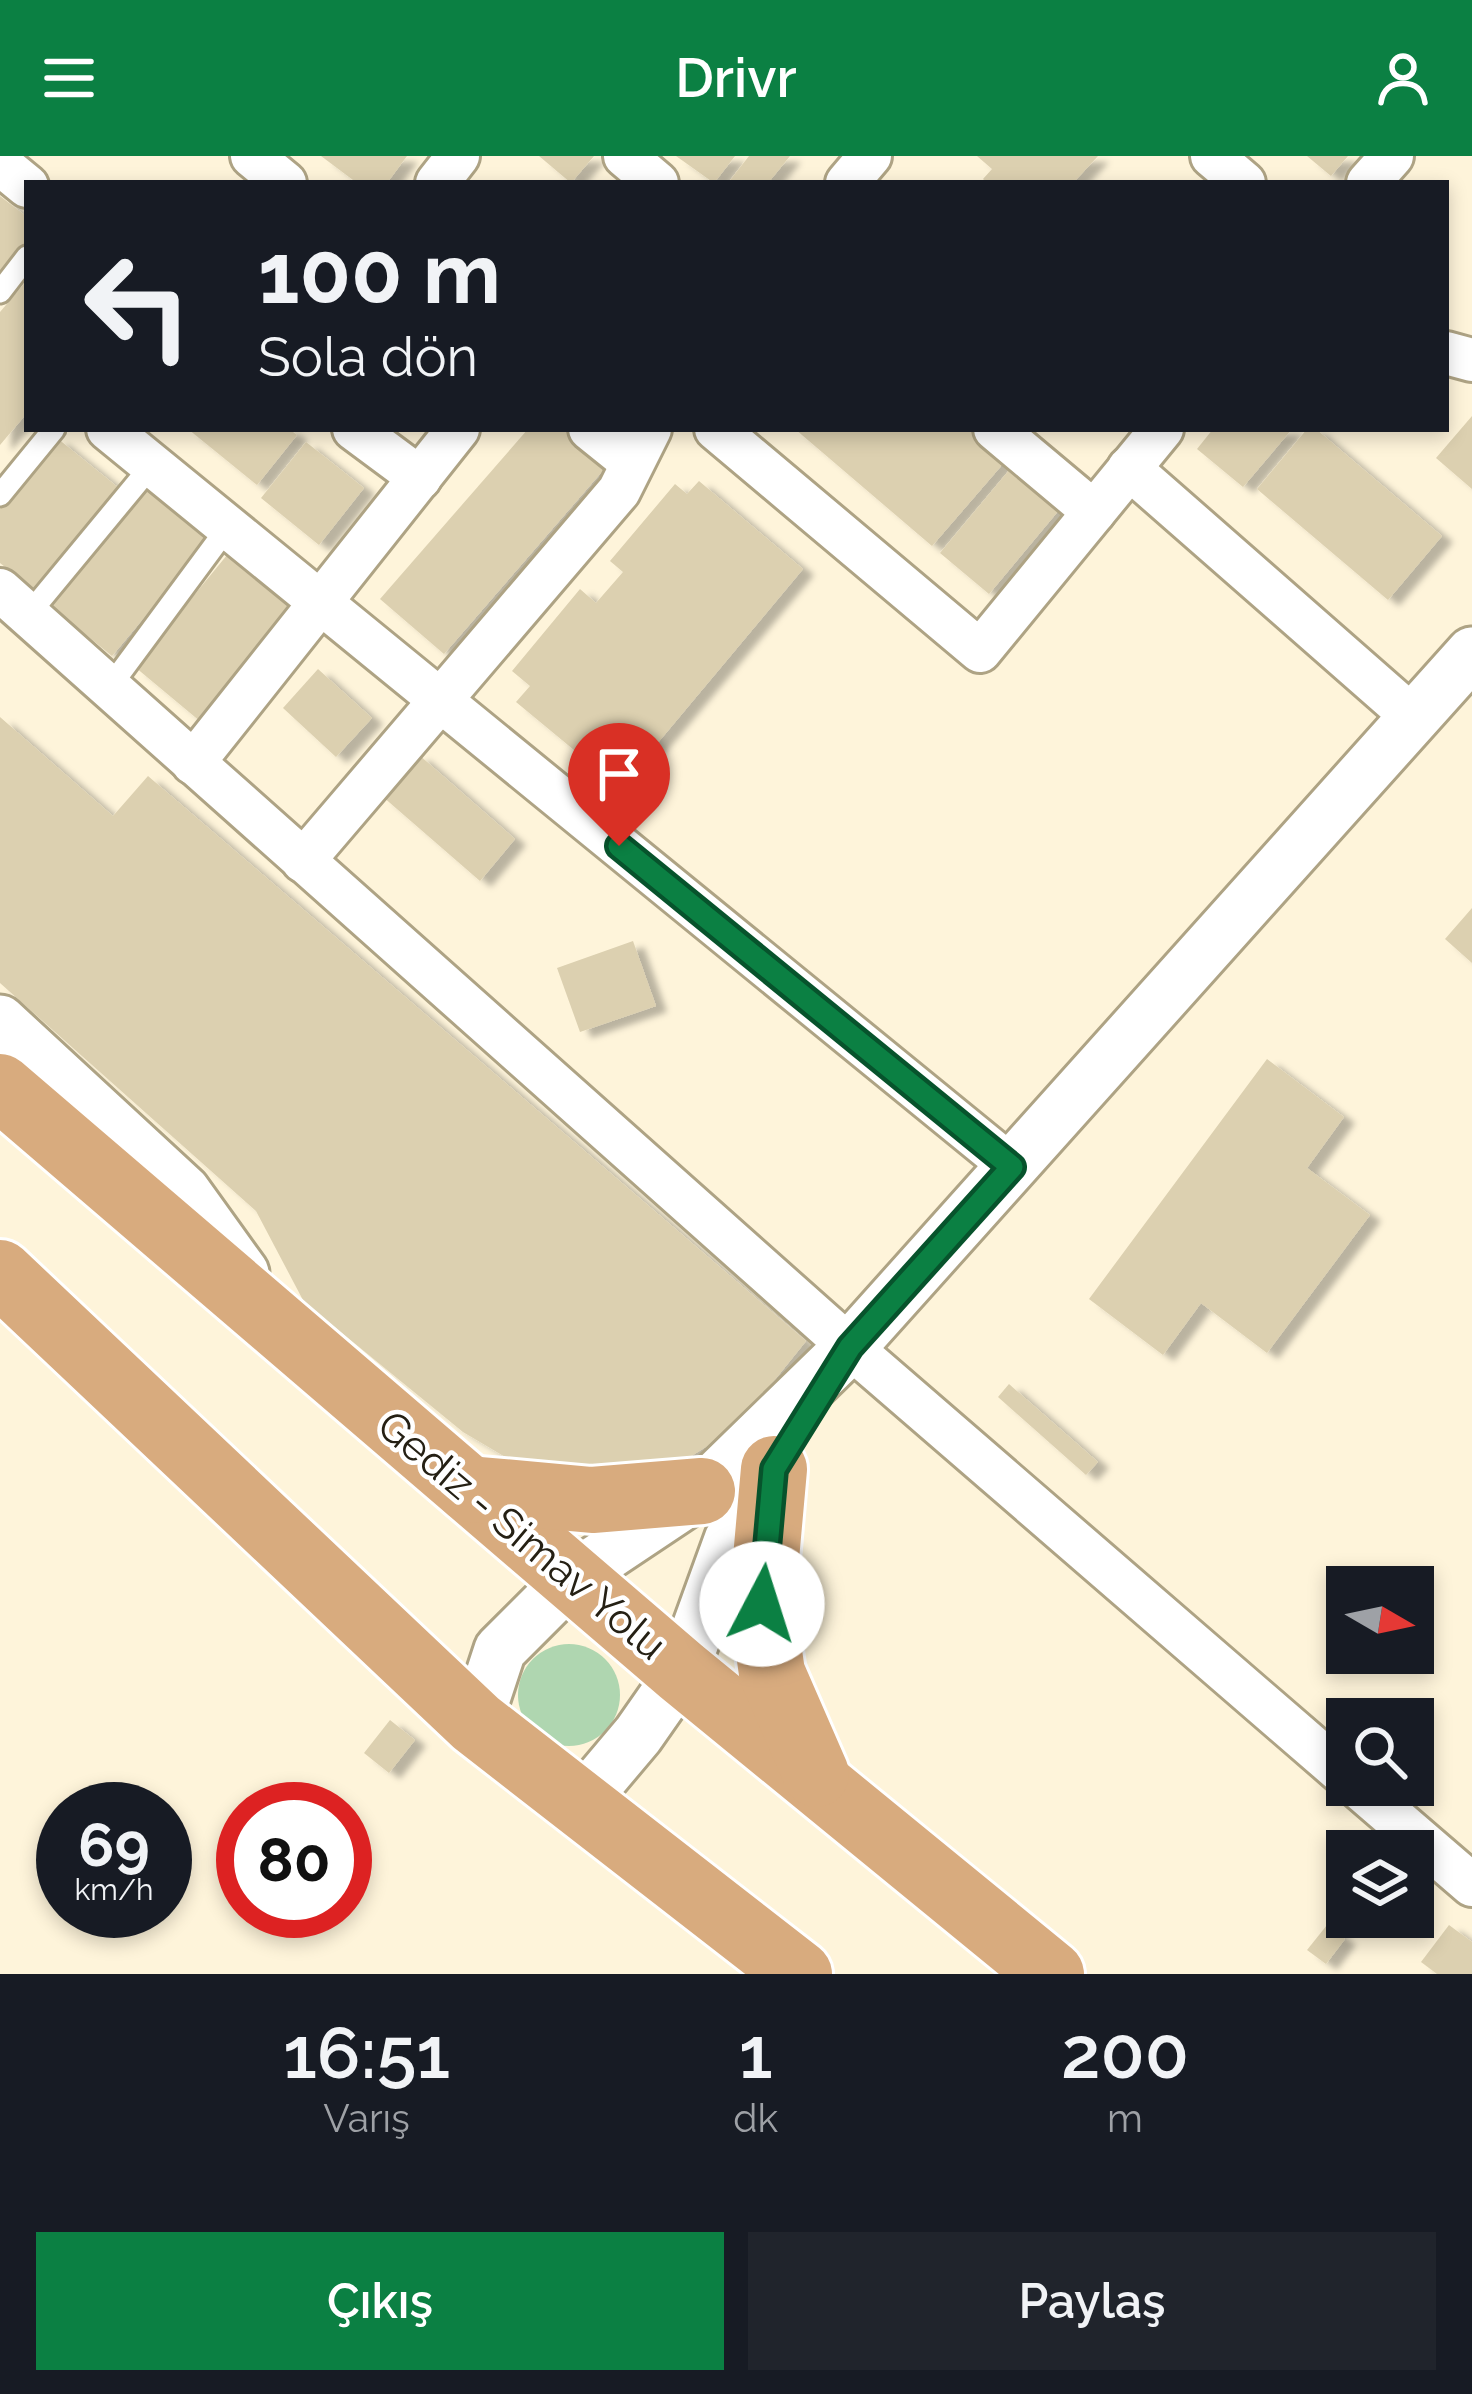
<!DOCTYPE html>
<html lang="tr">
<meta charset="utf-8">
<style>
:root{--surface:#171b24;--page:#20242c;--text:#f1f3f6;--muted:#9ea1a6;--accent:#0b8043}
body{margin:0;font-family:Raleway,sans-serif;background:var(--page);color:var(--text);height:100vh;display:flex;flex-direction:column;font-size:45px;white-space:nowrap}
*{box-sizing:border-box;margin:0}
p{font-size:39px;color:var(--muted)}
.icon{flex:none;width:66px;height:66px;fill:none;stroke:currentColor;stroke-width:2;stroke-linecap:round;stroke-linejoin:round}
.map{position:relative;height:1818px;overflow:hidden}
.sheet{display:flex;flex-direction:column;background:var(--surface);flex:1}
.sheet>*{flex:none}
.top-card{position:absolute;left:24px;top:24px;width:1425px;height:252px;border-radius:0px;box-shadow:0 6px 18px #0003;background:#171b24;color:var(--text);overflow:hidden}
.needle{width:78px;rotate:99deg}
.buttons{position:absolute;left:1326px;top:1410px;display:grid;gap:24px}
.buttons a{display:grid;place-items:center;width:108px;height:108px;border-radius:0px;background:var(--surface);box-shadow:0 6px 18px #0003;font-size:60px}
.speed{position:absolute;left:36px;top:1626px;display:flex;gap:24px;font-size:60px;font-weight:700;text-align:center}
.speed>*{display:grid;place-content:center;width:156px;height:156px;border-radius:50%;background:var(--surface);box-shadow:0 6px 18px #0003;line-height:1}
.speed small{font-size:30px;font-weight:400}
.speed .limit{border:18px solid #d22;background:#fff;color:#111}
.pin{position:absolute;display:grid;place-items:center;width:102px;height:102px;color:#fff;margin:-123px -51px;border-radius:50% 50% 50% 0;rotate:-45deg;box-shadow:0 0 12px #0007}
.pin .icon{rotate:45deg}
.me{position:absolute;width:132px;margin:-66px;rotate:5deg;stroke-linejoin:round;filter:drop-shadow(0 0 9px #0008)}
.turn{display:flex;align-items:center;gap:42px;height:252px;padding:0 36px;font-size:54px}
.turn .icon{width:156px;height:156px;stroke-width:2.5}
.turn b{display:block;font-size:84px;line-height:102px}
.eta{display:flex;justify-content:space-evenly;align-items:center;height:204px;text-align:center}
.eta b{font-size:72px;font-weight:600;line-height:84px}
.action{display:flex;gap:24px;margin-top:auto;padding:24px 36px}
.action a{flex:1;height:138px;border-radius:0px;background:var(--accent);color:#fff;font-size:48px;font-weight:600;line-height:138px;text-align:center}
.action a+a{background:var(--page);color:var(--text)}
header{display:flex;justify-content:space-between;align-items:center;height:156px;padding:0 36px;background:var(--accent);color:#fff;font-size:54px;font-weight:600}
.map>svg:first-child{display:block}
.green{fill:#afd6b0}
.building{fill:#dcd0b0;filter:url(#shadow)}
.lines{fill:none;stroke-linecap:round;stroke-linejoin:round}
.service-casing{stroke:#aea384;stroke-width:27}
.minor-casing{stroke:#aea384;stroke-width:48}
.tertiary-casing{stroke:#aea384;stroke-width:57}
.trunk-casing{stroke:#fff;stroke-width:72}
.service{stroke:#fff;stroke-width:21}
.minor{stroke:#fff;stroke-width:42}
.tertiary{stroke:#fff;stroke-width:51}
.trunk{stroke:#d8ab7e;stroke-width:66}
.route-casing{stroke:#07532c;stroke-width:30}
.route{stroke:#0b8043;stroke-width:21}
.labels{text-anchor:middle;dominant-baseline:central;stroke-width:9;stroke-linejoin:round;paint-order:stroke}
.street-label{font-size:42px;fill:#252014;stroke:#fff}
</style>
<header><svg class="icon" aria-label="menu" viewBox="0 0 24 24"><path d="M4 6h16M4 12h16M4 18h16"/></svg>Drivr<svg class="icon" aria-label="person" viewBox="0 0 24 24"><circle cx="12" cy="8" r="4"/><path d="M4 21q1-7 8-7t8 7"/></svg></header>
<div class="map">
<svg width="1472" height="1818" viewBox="0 0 1472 1818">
<defs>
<filter id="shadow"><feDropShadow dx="11" dy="6" stdDeviation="3" flood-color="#0004"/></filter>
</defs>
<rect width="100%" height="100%" fill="#fef4da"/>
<circle class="green" cx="569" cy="1539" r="51"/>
<g class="building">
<path d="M 321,0 L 407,0 L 387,27 L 357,27 Z"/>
<path d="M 539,0 L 594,0 L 571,27 Z"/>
<path d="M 676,0 L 735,0 L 714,27 Z"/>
<path d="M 749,0 L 790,0 L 768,27 L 728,27 Z"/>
<path d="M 977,0 L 1098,0 L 1073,27 L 987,27 L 983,23 L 992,13 Z"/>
<path d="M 1307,0 L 1348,0 L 1331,20 Z"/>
<path d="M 0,40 L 27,61 L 27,84 L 0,116 Z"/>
<path d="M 27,124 L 27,257 L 0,289 L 0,156 Z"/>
<path d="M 1472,260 L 1472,333 L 1436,302 Z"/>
<path d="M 188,273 L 289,273 L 297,279 L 257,329 Z"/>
<path d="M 528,273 L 577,273 L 612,304 L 444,498 L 380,443 Z"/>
<path d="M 795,273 L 975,273 L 1008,302 L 932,390 Z"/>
<path d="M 1213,273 L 1292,273 L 1243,331 L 1197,293 Z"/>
<path d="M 1307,273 L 1316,273 L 1442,380 L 1388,444 L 1257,333 Z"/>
<path d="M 57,282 L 120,333 L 37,436 L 0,407 L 0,353 Z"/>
<path d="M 306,286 L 364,332 L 319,389 L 261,342 Z"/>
<path d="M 1016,306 L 1064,348 L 989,438 L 940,397 Z"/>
<path d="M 699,325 L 803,413 L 620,632 L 516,546 L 530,530 L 512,515 L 580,433 L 596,447 L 623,416 L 610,405 L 675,328 L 687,338 Z"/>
<path d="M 142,330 L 208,385 L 112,500 L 46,446 Z"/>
<path d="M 232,393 L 299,449 L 201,566 L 135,511 Z"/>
<path d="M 318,513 L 372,562 L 336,601 L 283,552 Z"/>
<path d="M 0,561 L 113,660 L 148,620 L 806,1185 L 736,1272 L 656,1322 L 524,1312 L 463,1276 L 304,1146 L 256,1055 L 0,827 Z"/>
<path d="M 418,598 L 515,683 L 480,725 L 382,640 Z"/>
<path d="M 1472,752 L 1472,807 L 1445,783 Z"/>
<path d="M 633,785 L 656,850 L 580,876 L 557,812 Z"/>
<path d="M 1267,903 L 1344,961 L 1307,1012 L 1370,1059 L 1267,1197 L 1201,1147 L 1163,1199 L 1089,1143 Z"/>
<path d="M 1009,1228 L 1098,1306 L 1086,1319 L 998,1241 Z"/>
<path d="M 390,1564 L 415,1584 L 389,1617 L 364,1597 Z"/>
<path d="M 1327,1769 L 1345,1783 L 1326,1808 L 1307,1794 Z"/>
<path d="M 1449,1769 L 1472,1786 L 1472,1818 L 1437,1818 L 1421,1806 Z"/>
</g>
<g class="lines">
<g class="service-casing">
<g id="service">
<path d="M 0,136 L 27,101"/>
<path d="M 0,339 L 54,273"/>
<path d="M 28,459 L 152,309"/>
<path d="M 109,532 L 228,371"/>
</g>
</g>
<g class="minor-casing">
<g id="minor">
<path d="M 252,0 L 285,27"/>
<path d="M 625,0 L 657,27"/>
<path d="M 1212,0 L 1244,27"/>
<path d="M 0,8 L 27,30"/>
<path d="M 437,27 L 458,0"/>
<path d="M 847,27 L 870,0"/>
<path d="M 1368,27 L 1392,0"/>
<path d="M 1446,197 L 1472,204"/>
<path d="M 108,273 L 1012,1011"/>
<path d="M 354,273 L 420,322"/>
<path d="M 590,273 L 631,306"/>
<path d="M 716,273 L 980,495 L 1162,273"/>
<path d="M 995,273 L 1094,356"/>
<path d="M 1129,312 L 1414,562"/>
<path d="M 0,434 L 850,1191 L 1347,1621"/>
<path d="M 193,607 L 458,273"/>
<path d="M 303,705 L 619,335 L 650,273"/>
<path d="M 1356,1629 L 1472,1729"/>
</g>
</g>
<g class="tertiary-casing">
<g id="tertiary">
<path d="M 0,865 L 184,1035 L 243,1117"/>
<path d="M 476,1567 L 500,1494 L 573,1421 L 702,1335 L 850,1191 L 1472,497"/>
<path d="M 579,1649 L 638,1579 L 682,1516 L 730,1384 L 772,1316"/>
</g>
</g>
<g class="trunk-casing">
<g id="trunk">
<path d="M 0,931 L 682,1516 L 1051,1818"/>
<path d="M 0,1117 L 476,1567 L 799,1818"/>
<path d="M 774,1313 L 762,1447 L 772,1517 L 816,1618"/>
<path d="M 469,1333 L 592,1344 L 702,1335"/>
</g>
</g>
<use href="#service" class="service"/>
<use href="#minor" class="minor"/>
<use href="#tertiary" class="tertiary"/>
<use href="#trunk" class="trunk"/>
</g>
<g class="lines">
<g class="route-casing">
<path id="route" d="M 619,690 L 1012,1011 L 850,1191 L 774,1313 L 762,1448"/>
</g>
<use href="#route" class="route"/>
</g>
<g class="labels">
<g class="street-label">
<text transform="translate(522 1379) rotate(40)">Gediz - Simav Yolu</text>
</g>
</g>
</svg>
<div class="buttons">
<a><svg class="needle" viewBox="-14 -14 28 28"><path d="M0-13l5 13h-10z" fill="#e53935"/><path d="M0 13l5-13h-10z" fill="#9ea1a6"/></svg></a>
<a><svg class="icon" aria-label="search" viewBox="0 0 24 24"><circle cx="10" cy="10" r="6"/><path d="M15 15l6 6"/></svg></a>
<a><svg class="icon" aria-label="layers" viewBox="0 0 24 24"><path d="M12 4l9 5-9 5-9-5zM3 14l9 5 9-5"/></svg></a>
</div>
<div class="speed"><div>69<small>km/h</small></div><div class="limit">80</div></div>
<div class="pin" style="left:619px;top:690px;background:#d93025"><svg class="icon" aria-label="arrive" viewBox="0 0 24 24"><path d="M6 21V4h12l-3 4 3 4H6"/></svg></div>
<svg class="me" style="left:762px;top:1448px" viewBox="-20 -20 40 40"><circle r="19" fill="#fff"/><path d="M0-13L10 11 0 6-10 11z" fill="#0b8043"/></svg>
<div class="top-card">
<div class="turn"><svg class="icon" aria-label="left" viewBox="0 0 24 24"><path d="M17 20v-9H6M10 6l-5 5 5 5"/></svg><div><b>100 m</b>Sola dön</div></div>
</div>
</div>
<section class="sheet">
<div class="eta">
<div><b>16:51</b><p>Varış</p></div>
<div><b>1</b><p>dk</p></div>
<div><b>200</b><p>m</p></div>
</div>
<div class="action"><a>Çıkış</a><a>Paylaş</a></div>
</section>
